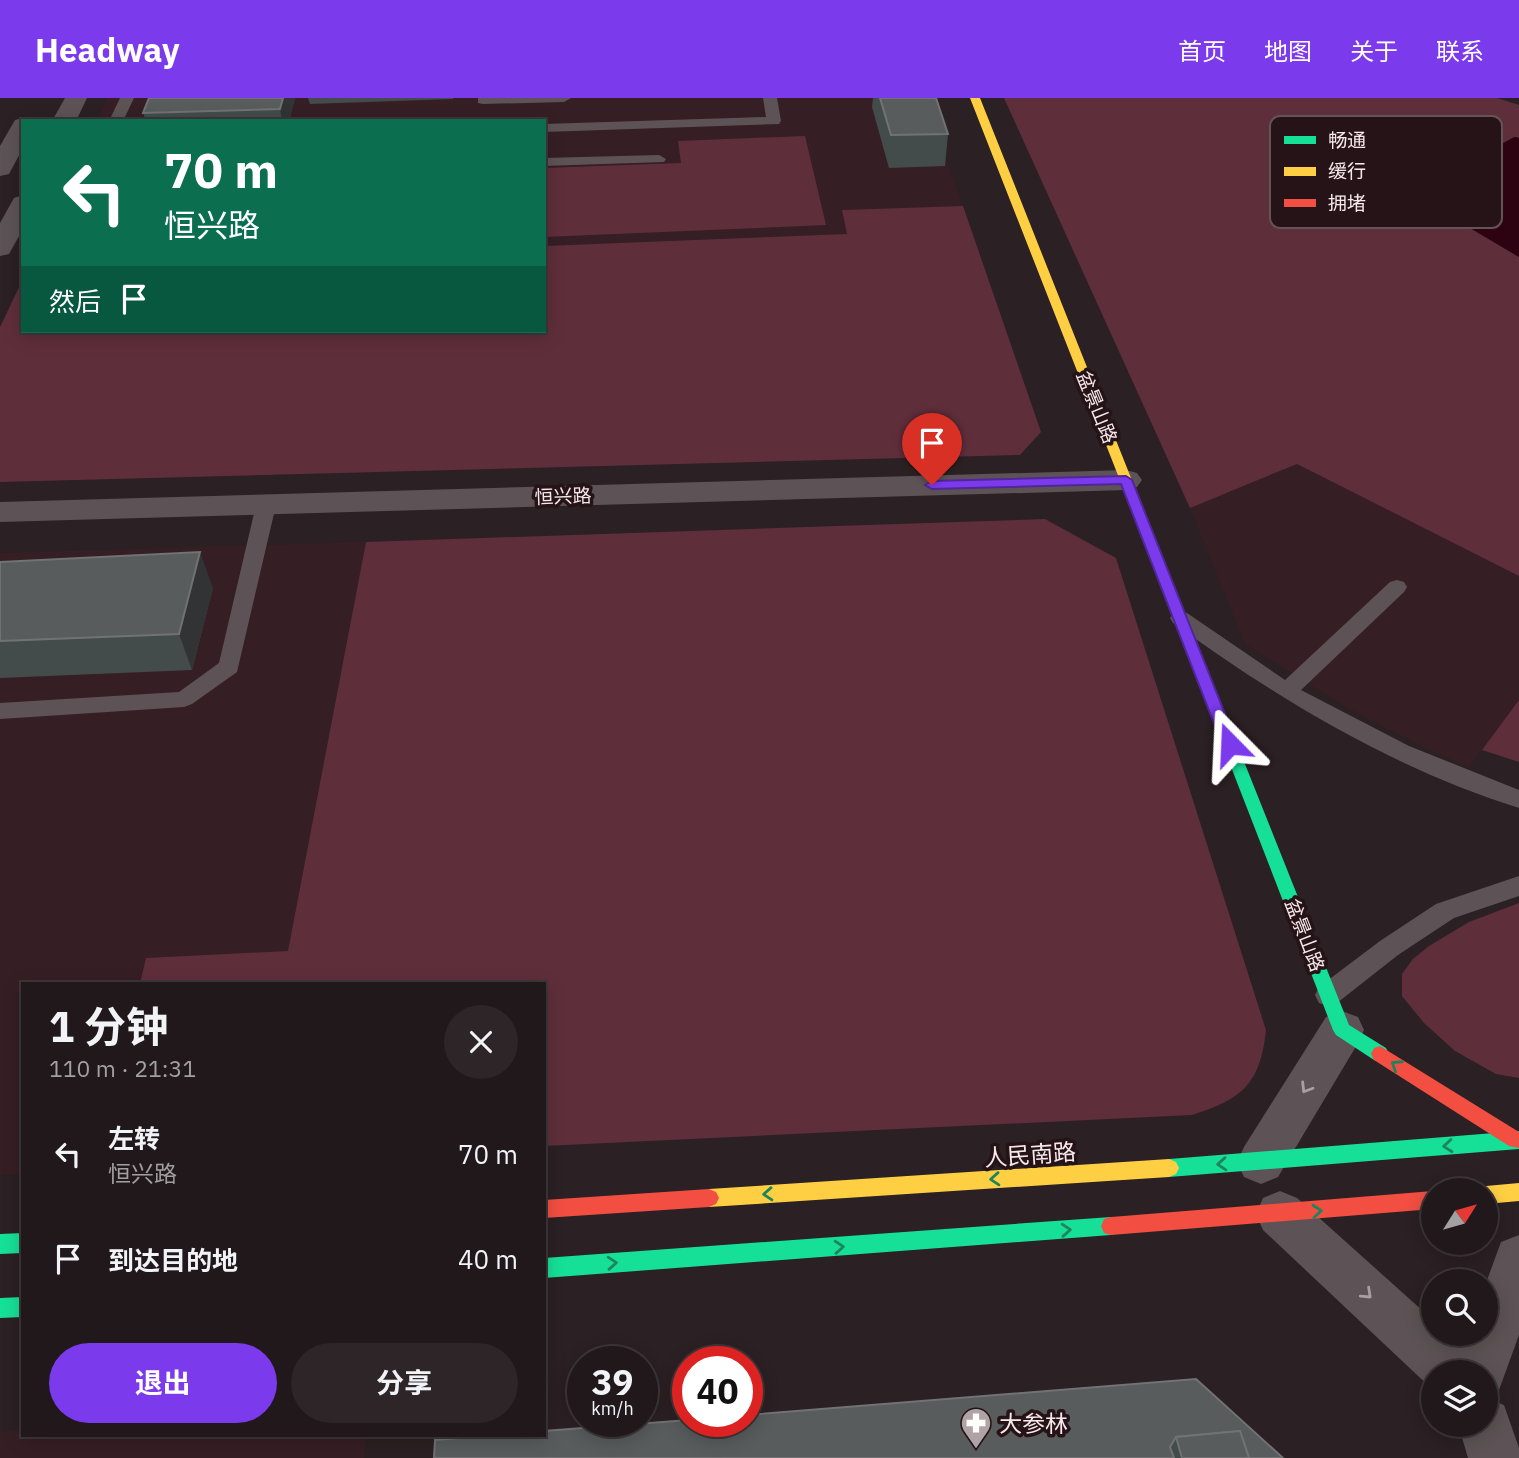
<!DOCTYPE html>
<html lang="zh">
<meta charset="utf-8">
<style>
:root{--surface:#20181a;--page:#2d2527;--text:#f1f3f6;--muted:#a2a0a2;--line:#3d3739;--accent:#7c3aed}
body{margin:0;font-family:"IBM Plex Sans","Noto Sans SC",sans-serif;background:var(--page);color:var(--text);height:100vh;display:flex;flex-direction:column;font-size:26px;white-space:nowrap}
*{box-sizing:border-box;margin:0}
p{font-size:23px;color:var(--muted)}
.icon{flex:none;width:38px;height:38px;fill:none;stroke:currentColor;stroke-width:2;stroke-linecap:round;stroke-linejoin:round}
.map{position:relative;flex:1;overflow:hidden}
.sheet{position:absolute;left:21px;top:884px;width:525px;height:455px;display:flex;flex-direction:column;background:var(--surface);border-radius:0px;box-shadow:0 4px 18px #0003,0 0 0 2px var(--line)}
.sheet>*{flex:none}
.guide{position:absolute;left:21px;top:21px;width:525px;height:214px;border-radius:0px;box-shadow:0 4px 18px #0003,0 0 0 2px var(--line);background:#0b6e4f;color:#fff;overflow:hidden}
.needle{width:46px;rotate:53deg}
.buttons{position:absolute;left:1421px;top:1080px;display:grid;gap:14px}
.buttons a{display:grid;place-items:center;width:77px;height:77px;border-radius:50%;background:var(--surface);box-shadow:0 4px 18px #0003,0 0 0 2px var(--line);font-size:35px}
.speed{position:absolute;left:567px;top:1248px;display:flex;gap:14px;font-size:35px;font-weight:700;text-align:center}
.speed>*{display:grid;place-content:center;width:91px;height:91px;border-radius:50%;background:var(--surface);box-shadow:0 4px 18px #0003,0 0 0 2px var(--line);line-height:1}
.speed small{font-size:18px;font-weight:400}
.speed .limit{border:10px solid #d22;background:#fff;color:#111}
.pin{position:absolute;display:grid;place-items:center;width:60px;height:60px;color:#fff;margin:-72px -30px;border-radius:50% 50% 50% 0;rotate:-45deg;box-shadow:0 0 7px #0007}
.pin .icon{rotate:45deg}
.me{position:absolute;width:77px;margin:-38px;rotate:339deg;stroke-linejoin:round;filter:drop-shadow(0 0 5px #0008)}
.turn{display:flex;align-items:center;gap:24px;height:147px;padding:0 28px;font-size:32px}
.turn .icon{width:91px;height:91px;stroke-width:2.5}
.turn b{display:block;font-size:49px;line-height:60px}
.then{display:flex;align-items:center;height:66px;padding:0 28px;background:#0003;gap:14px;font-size:26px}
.round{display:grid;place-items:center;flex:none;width:74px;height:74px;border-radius:37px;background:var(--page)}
.summary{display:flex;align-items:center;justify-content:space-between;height:119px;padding:0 28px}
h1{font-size:42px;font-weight:700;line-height:52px}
.action{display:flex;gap:14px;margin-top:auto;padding:14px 28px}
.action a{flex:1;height:80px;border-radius:42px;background:var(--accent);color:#fff;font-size:28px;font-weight:700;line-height:80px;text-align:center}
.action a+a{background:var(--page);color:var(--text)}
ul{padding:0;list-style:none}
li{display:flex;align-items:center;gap:21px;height:105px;padding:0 28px}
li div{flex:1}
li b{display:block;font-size:26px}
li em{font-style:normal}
header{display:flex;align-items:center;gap:42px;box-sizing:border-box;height:98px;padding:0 35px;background:var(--accent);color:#fff}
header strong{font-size:33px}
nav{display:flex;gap:38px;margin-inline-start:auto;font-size:24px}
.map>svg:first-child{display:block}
.built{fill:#361e25}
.green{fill:#5f2e3b}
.water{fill:#2e0311}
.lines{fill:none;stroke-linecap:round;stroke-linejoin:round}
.lane{fill:#5d5356;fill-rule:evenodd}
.street{fill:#5d5356;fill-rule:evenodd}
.fast{fill:#16e098;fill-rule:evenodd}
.slow{fill:#ffcf43;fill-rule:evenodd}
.jam{fill:#f24e42;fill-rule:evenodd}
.wall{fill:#444b4b}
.shaded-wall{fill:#323334}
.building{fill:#585c5c;stroke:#717273;stroke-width:2}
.oneway{stroke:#1d845e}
.oneway2{stroke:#aa9ea0}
.route{fill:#7c3aed;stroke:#51269a;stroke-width:2}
.labels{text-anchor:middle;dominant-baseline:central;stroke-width:7;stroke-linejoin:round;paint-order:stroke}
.street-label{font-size:19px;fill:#f7e9eb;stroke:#251317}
.near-street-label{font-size:23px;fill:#f7e9eb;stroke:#251317}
.near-poi-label{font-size:23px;fill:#f7e9eb;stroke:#251317;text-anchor:start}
.key{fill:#251317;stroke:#645357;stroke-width:2}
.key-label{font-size:19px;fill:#f7e9eb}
</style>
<header>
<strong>Headway</strong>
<nav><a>首页</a><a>地图</a><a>关于</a><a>联系</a></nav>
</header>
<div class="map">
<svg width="1519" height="1360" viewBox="0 0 1519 1360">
<rect width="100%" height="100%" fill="#2b2023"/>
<g class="built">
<path d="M 107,0 L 924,0 L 963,108 L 842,112 L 847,136 L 544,148 L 544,23 L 97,23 Z"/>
<path d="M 1297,366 L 1519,478 L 1519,602 L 1469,669 L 1427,651 L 1346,609 L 1245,546 L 1190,410 Z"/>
<path d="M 366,444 L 288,854 L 146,860 L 140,885 L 23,886 L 23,1076 L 0,1077 L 0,455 Z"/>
<path d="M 23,1332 L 23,1337 L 366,1337 L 364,1360 L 0,1360 L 0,1334 Z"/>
</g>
<g class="green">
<path d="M 1004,0 L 1497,0 L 1519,7 L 1519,40 L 1514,39 L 1411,95 L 1519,159 L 1519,478 L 1297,366 L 1190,410 Z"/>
<path d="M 805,38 L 826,127 L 544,139 L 544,70 L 681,65 L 678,43 Z"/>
<path d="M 963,108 L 1041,334 L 1020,357 L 0,384 L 0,229 L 23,181 L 23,233 L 544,233 L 544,148 L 847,136 L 842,112 Z"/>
<path d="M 1045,421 L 1116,460 L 1266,932 C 1260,987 1242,1001 1192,1017 L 544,1048 L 544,886 L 140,885 L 146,860 L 288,853 L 366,444 Z"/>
<path d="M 1519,602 L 1519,664 L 1482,652 Z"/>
<path d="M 1519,805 L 1519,980 L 1496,976 L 1455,953 L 1424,925 L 1402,898 L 1402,876 L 1413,861 L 1429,848 L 1469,824 Z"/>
</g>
<path class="water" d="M 1515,39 L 1519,40 L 1519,159 L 1411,95 Z"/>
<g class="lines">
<g class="lane">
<path d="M 120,0 L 134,0 L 123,23 L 109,23 Z"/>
<path d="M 478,0 L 571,0 L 564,4 L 483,6 L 478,5 Z"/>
<path d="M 763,0 L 777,0 L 781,23 L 779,26 L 544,34 L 544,26 L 766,19 Z"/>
<path d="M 659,57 L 666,61 L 664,64 L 544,68 L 544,60 Z"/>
<path d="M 266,401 L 276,407 L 237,574 L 192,606 L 184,609 L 0,621 L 0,605 L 179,594 L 219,565 L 256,407 Z"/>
<path d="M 1397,482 L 1404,484 L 1407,489 L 1404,494 L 1301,592 L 1409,648 L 1519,692 L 1519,710 C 1392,670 1280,602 1173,525 L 1170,520 L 1173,515 L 1187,515 L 1285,582 L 1390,484 Z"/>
<path d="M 1519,778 L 1519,798 L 1454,820 L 1398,857 L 1337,905 L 1328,908 L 1319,905 L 1315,897 L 1319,889 L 1380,843 L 1436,806 Z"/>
</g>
<g class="street">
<path d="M 65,0 L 87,0 L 76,23 L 52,23 Z"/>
<path d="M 23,20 L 32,23 L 23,23 L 23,50 L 9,76 L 0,78 L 0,48 L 15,22 Z"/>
<path d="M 23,97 L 23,131 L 9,156 L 0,158 L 0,125 L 14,100 Z"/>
<path d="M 1126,372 L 1137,375 L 1142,382 L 1137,389 L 1126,392 L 0,424 L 0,404 Z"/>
<path d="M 1342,913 L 1358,919 L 1364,932 L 1358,945 L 1278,1079 L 1261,1086 L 1244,1079 L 1237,1064 L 1244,1049 L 1326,919 Z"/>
<path d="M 1280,1093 L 1297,1100 L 1433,1222 L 1433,1236 L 1448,1236 L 1463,1249 L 1468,1236 L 1486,1236 L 1486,1185 L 1501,1144 L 1519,1137 L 1519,1237 L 1499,1292 L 1486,1298 L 1486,1274 L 1433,1274 L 1433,1292 L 1263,1132 L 1256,1116 L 1263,1100 Z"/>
<path d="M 1486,1300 L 1504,1307 L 1519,1350 L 1519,1360 L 1468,1360 L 1458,1326 L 1486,1326 Z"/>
</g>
<g class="fast">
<path d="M 1127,381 L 1133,385 L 1349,927 L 1386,950 L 1389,956 L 1386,962 L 1380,964 L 1374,962 L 1336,937 L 1333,932 L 1121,385 Z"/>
<path d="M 1519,1033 L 1519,1051 L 1169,1079 L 1162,1076 L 1159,1070 L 1162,1064 L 1169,1061 Z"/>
<path d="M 1111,1119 L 1118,1121 L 1121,1128 L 1118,1135 L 1111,1137 L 544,1180 L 544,1160 Z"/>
<path d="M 23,1135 L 23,1155 L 0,1156 L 0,1136 Z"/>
<path d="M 23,1199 L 23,1219 L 0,1220 L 0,1200 Z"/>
</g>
<g class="slow">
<path d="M 970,0 L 980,0 L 1133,385 L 1132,388 L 1122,388 L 1121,385 Z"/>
<path d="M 1169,1061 L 1176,1064 L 1179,1070 L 1176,1076 L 1169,1079 L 709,1109 L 702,1106 L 699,1100 L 702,1094 L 709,1091 Z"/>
<path d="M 1519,1085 L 1519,1103 L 1486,1106 L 1486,1092 L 1478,1092 L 1486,1088 Z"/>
</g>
<g class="jam">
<path d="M 1380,948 L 1519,1034 L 1519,1050 L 1509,1048 L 1374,962 L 1371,956 L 1374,950 Z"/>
<path d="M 709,1091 L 716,1094 L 719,1100 L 716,1106 L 709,1109 L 544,1120 L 544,1102 Z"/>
<path d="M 1433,1093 L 1433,1111 L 1111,1137 L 1104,1135 L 1101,1128 L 1104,1121 L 1111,1119 Z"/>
</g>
</g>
<g class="wall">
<path d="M 149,0 L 295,0 L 289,23 L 146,23 L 143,15 Z"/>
<path d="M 308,0 L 453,0 L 453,1 L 310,6 Z"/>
<path d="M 873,0 L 936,0 L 948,36 L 945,68 L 889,70 L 872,9 Z"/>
<path d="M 0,464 L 213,490 L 192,572 L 0,580 Z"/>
<path d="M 1196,1281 L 1283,1360 L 434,1360 Z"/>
</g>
<g class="shaded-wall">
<path d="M 283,0 L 295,0 L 289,23 L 282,23 L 280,11 Z"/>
<path d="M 200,454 L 213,490 L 192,572 L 179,536 Z"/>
</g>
<g class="building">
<path d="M 149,0 L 283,0 L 280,11 L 143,15 Z"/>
<path d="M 880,0 L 936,0 L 948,36 L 891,37 Z"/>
<path d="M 200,454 L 179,536 L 0,543 L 0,464 Z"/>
<path d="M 1196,1281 L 1283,1360 L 1249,1360 L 1240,1333 L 1176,1339 L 1170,1349 L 1174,1360 L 434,1360 L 435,1342 L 496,1337 L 544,1337 L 544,1333 L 688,1322 L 688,1323 L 747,1323 L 747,1317 Z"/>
<path d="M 1240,1333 L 1249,1360 L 1182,1360 L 1176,1339 Z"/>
</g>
<defs><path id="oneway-chevron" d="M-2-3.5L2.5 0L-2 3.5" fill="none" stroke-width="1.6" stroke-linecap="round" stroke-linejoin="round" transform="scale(1.75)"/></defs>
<g class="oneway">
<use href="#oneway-chevron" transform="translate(1396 967) rotate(-147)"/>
<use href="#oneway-chevron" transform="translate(1448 1048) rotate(175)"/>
<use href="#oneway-chevron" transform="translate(1222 1066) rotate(176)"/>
<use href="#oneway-chevron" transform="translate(995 1081) rotate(176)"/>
<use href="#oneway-chevron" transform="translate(768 1096) rotate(176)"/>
<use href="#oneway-chevron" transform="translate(1317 1113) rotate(-5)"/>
<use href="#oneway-chevron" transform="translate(1066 1132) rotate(-4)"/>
<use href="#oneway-chevron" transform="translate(839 1149) rotate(-4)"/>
<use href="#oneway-chevron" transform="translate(612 1165) rotate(-4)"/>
</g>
<g class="oneway2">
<use href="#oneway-chevron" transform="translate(1306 990) rotate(122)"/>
<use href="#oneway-chevron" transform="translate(1367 1196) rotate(43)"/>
</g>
<path class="route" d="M 1126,378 L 1132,382 L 1237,646 L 1235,650 L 1224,650 L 1222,646 L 1121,386 L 932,391 L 925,387 L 932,383 Z"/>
<defs>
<g id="pharmacy-pin" transform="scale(1.575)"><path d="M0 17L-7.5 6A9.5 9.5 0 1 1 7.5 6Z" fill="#b0a3a5" stroke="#251317"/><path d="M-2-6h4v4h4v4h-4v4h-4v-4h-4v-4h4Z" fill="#fff"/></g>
</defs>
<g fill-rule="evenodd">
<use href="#pharmacy-pin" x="976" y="1325"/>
</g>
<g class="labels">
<g class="street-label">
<text transform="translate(1097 309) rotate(68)">盆景山路</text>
<text transform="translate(563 398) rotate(-2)">恒兴路</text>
<text transform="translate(1305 837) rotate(69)">盆景山路</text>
</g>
<g class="near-street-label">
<text transform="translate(1030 1056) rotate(-4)">人民南路</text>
</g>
<g class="near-poi-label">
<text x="999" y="1325">大参林</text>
</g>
</g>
<rect x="1270" y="18" width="232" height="112" rx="10" class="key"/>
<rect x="1284" y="38" width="32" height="8" fill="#16e098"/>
<rect x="1284" y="69" width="32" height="9" fill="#ffcf43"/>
<rect x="1284" y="101" width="32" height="8" fill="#f24e42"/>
<g class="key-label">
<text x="1328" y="49">畅通</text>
<text x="1328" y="80">缓行</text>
<text x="1328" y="112">拥堵</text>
</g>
</svg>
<div class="buttons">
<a><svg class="needle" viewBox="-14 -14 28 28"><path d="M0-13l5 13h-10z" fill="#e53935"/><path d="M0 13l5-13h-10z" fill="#a2a0a2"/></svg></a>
<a><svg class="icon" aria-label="search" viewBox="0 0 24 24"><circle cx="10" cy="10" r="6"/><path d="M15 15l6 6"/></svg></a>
<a><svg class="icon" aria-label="layers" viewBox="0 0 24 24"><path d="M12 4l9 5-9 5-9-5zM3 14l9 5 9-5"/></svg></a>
</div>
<div class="speed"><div>39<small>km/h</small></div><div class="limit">40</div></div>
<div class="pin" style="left:932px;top:387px;background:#d93025"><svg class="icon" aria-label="arrive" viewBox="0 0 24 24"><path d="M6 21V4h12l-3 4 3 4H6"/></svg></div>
<svg class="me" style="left:1230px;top:646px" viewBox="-20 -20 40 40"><path d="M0-17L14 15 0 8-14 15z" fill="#7c3aed" stroke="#fff" stroke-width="4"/></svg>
<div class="guide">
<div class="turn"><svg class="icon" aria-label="left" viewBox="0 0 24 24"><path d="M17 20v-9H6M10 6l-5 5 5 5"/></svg><div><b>70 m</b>恒兴路</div></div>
<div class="then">然后<svg class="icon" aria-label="arrive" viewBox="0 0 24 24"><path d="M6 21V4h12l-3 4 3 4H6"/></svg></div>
</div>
<section class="sheet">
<div class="summary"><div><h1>1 分钟</h1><p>110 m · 21:31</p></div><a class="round"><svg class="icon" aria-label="close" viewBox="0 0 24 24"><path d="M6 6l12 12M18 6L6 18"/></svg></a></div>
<ul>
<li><svg class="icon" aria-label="left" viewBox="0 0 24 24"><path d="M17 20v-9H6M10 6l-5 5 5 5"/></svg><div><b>左转</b><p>恒兴路</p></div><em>70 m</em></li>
<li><svg class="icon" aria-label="arrive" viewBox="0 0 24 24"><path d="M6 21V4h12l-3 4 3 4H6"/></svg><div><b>到达目的地</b></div><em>40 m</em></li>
</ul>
<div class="action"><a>退出</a><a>分享</a></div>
</section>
</div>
